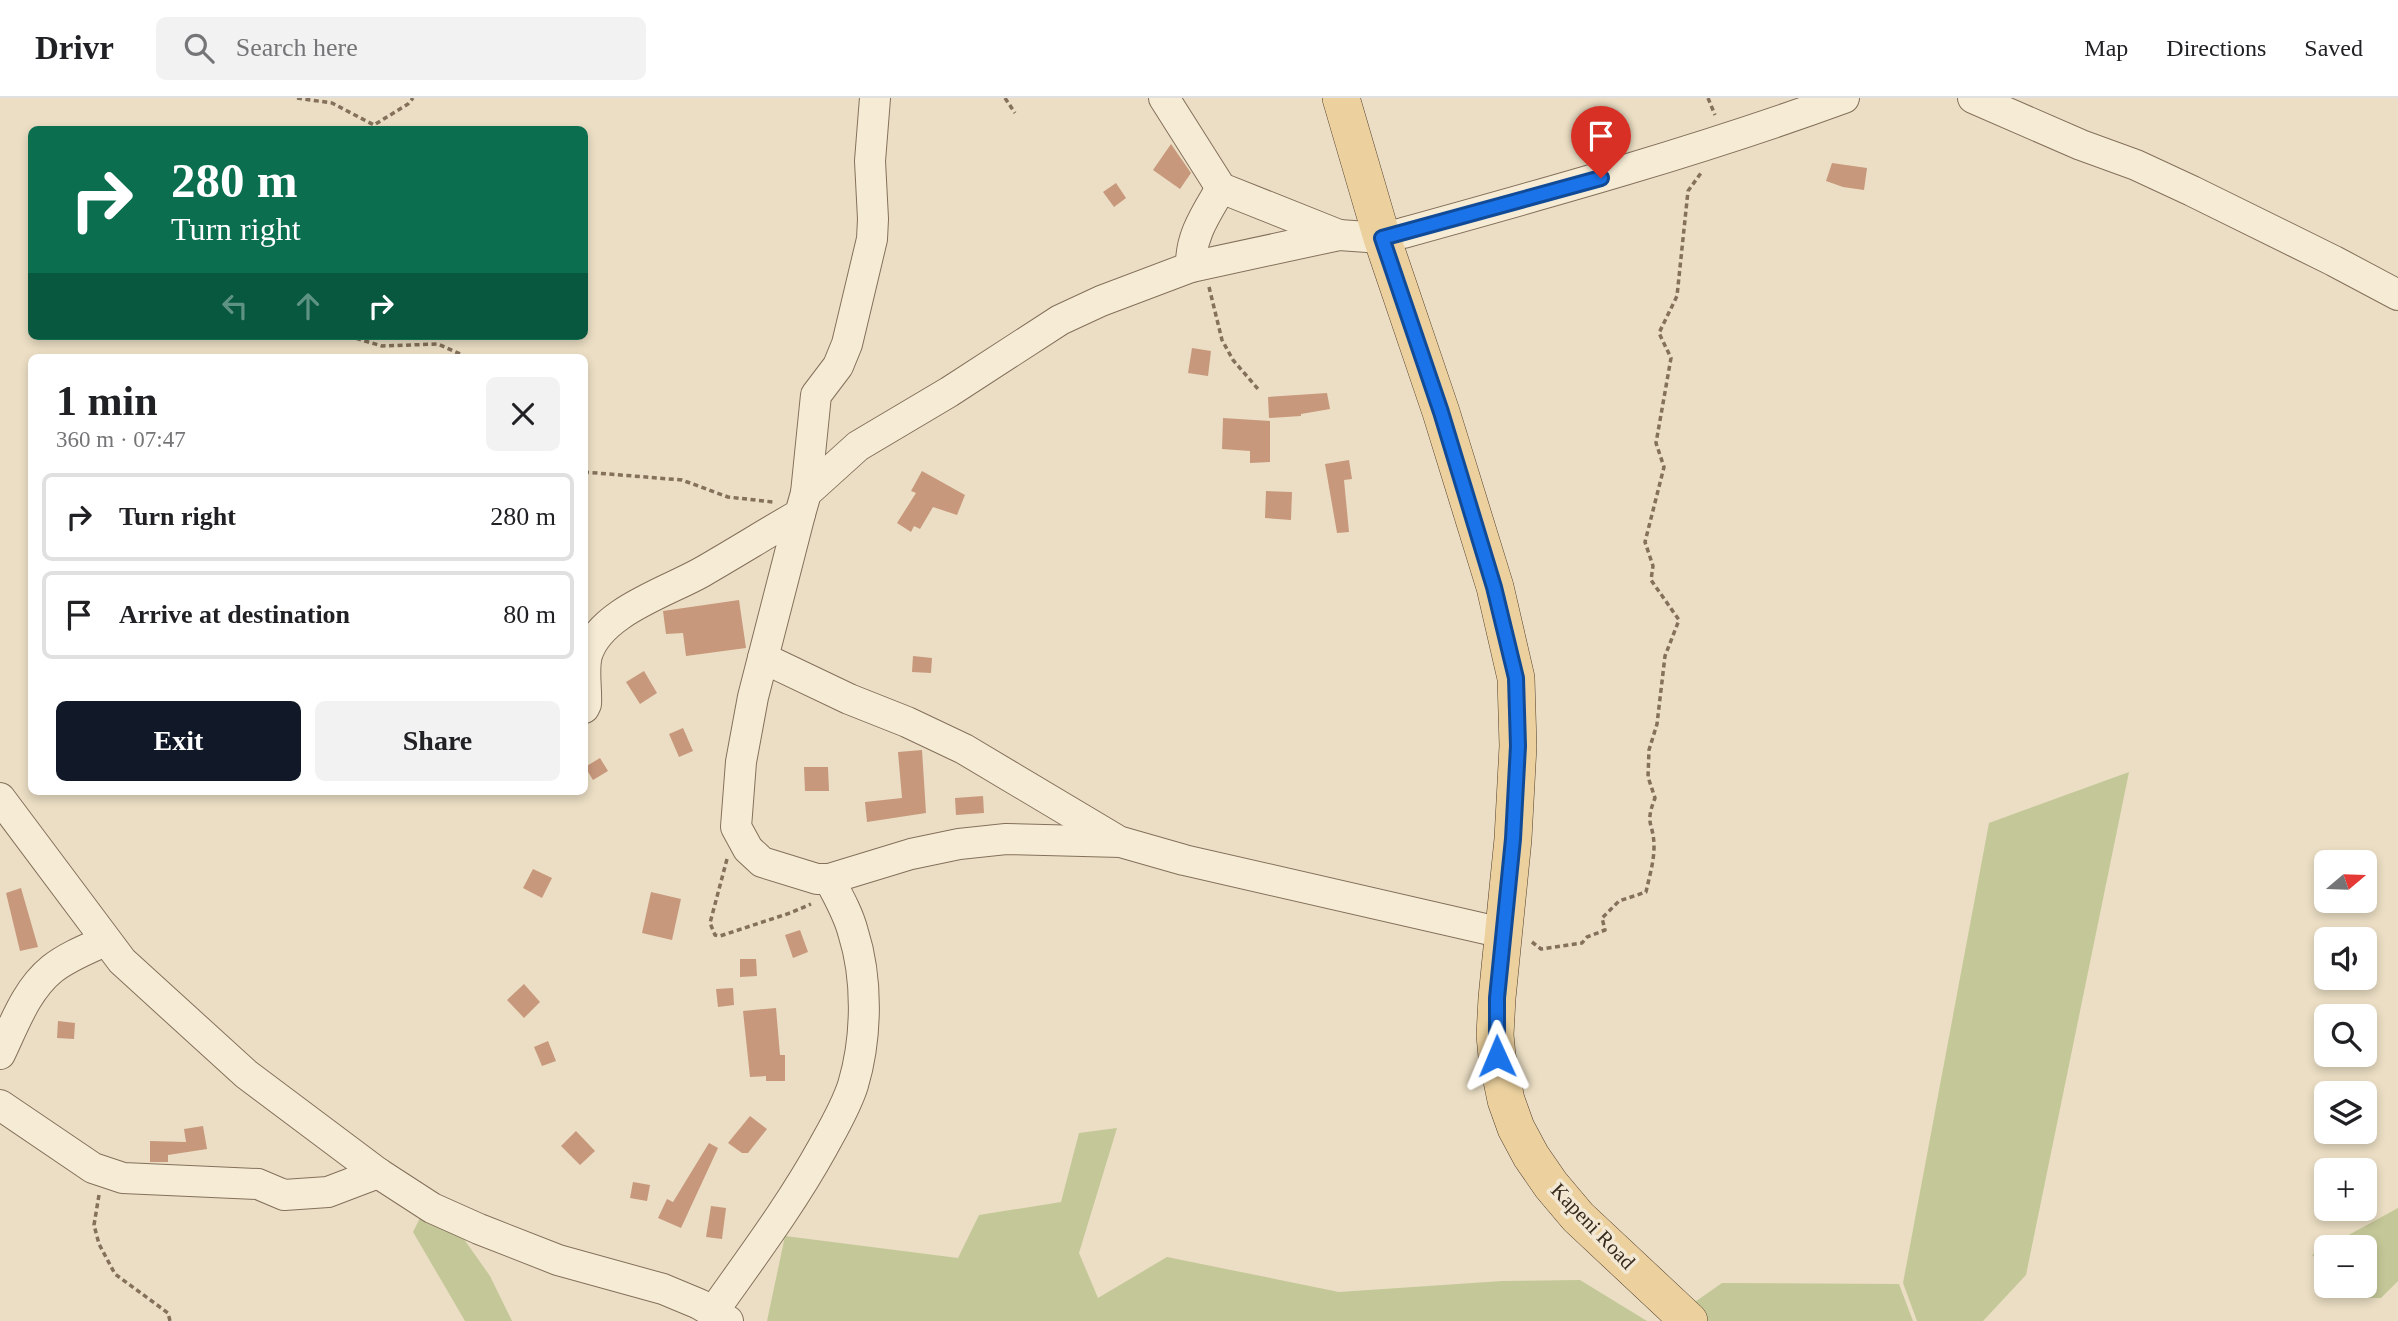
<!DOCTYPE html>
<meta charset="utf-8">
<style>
:root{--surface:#fff;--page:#f2f2f2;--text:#202124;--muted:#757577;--line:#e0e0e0;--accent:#111827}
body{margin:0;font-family:"Times New Roman",serif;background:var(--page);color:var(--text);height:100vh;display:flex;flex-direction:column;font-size:26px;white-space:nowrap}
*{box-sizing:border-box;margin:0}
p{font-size:23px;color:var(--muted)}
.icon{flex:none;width:38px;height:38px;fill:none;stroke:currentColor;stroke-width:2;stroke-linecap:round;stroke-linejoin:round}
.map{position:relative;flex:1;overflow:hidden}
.panel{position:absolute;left:28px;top:256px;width:560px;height:441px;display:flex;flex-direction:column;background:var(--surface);border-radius:10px;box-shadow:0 4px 10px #0003}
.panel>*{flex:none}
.guide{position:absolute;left:28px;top:28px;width:560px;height:214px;border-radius:10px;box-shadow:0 4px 10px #0003;background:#0b6e4f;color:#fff;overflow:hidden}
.needle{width:46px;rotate:71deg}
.tools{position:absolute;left:2314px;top:752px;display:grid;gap:14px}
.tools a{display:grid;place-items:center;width:63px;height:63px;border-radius:10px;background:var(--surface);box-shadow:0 4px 10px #0003;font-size:35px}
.pin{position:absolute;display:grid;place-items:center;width:60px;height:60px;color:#fff;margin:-72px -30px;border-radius:50% 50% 50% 0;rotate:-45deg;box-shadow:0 0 7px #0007}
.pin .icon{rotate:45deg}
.me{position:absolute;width:77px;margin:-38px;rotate:359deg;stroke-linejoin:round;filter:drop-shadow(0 0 5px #0008)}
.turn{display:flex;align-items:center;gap:24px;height:147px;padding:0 28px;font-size:32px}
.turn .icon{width:91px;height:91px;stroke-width:2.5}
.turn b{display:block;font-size:49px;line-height:60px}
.lanes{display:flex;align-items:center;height:66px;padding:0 28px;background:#0003;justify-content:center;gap:35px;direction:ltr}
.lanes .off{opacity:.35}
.round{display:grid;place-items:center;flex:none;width:74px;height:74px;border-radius:10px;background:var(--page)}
.overview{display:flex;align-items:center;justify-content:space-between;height:119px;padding:0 28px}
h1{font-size:42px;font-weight:700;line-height:52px}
.button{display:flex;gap:14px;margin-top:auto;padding:14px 28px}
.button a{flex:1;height:80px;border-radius:10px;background:var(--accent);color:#fff;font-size:28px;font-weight:700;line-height:80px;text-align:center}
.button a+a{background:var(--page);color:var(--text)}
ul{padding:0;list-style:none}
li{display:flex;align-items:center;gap:21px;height:88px;margin:0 14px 10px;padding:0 14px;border:4px solid var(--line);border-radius:10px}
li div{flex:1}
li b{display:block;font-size:26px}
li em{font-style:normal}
header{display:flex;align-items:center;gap:42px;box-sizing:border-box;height:98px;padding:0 35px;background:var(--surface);border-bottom:2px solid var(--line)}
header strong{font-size:33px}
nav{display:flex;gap:38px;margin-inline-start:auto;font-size:24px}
.search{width:490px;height:63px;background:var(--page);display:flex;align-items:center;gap:18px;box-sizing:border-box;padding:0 24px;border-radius:10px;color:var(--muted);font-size:26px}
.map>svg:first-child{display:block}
.green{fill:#c4c898}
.building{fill:#c7987c}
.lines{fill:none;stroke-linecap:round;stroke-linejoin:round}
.minor-casing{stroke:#84705b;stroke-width:32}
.major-casing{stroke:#523e2f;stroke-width:38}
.path{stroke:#84705b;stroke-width:3.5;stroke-dasharray:5 3.5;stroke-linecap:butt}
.minor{stroke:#f6ecd6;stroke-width:30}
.major{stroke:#ecd19e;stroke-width:37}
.route-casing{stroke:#114b97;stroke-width:18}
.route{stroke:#1a73e8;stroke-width:12}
.labels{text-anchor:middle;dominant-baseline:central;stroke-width:7;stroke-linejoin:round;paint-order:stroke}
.street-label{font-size:21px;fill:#35291e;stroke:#f3e8d3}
</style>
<header>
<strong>Drivr</strong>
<div class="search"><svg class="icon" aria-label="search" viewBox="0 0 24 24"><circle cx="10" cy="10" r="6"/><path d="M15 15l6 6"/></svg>Search here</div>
<nav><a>Map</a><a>Directions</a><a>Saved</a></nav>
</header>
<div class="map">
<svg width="2398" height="1223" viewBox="0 0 2398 1223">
<rect width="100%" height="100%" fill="#ebdec4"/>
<g class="green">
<path d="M 2129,674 L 2026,1177 L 1983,1223 L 1917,1223 L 1903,1185 L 1989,725 Z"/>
<path d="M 1117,1030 L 1079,1155 L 1098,1200 L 1167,1159 L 1339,1194 L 1502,1183 L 1580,1182 L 1647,1223 L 767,1223 L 785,1138 L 958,1160 L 979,1117 L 1061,1104 L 1079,1035 Z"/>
<path d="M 432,1096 L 490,1178 L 512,1223 L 465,1223 L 413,1134 Z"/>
<path d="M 2398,1110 L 2398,1183 L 2381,1200 L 2360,1200 L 2347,1188 L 2364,1188 L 2364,1150 L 2326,1150 L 2326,1169 L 2312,1157 Z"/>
<path d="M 1722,1185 L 1899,1186 L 1913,1223 L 1686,1223 L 1679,1215 Z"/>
</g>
<g class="building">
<path d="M 1171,46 L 1191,75 L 1180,91 L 1153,72 Z"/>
<path d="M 1832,65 L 1867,70 L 1864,92 L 1843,89 L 1826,83 Z"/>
<path d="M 1116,85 L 1126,100 L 1114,109 L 1103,94 Z"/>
<path d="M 1192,250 L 1211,253 L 1208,278 L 1188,275 Z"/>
<path d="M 1327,295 L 1330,311 L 1301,316 L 1301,318 L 1269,320 L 1268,299 Z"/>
<path d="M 1223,320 L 1270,323 L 1270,364 L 1250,365 L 1250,353 L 1222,351 Z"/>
<path d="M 1349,362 L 1352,381 L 1344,382 L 1349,434 L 1337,435 L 1325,366 Z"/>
<path d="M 922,373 L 965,397 L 957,417 L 933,409 L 920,431 L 914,428 L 911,434 L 897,425 L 916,395 L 911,393 Z"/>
<path d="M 1266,393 L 1292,394 L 1291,422 L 1265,420 Z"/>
<path d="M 739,502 L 746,550 L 686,558 L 683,535 L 666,536 L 663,513 Z"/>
<path d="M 913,558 L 932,560 L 931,575 L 912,574 Z"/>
<path d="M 644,573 L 657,595 L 640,606 L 626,584 Z"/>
<path d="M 683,630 L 693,653 L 679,659 L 669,636 Z"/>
<path d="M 922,652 L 926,715 L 867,724 L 865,704 L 902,700 L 898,654 Z"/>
<path d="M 600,660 L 608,673 L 593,682 L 585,669 Z"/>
<path d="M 804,669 L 828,669 L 829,693 L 805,693 Z"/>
<path d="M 983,698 L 984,715 L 956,717 L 955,700 Z"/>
<path d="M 533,771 L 552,780 L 542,800 L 523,790 Z"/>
<path d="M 21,790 L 38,849 L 20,853 L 6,795 Z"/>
<path d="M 651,794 L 681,801 L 672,842 L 642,835 Z"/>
<path d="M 800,832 L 808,854 L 793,860 L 785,837 Z"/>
<path d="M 740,861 L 756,861 L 757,878 L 740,879 Z"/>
<path d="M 524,886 L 540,904 L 524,920 L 507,902 Z"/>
<path d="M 733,890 L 734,907 L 718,909 L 716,891 Z"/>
<path d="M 776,910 L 780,957 L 785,957 L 785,983 L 766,983 L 766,978 L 750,979 L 743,913 Z"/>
<path d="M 58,923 L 75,925 L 74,941 L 57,940 Z"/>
<path d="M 548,943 L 556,963 L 542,968 L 534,949 Z"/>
<path d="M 750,1018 L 767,1031 L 748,1055 L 742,1055 L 728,1045 Z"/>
<path d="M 203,1028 L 207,1051 L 168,1057 L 168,1064 L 150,1064 L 150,1043 L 186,1044 L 184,1031 Z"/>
<path d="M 576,1033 L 595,1053 L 580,1067 L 561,1048 Z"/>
<path d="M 709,1045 L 718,1050 L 681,1130 L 658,1120 L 667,1101 L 673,1104 Z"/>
<path d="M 633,1084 L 650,1087 L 647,1103 L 630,1100 Z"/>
<path d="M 711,1108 L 726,1110 L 722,1141 L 706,1139 Z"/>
</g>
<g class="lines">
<g class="minor-casing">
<g id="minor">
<path d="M 1164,0 L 1221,90 L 1339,137"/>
<path d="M 1973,0 L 2081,47 L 2136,67 L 2192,93 L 2334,163 L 2398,197"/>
<path d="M 1191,169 C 1190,138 1206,116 1221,90"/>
<path d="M 806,395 L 816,297 L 838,268 L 847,246 L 872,141 L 873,121 L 870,63 L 875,0"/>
<path d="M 800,416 L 763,560 L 849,601 L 907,624 L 964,651 L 1115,741"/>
<path d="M 763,560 L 753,599 L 741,664 L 736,729 L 748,751 L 762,764 L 817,781 L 829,781"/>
<path d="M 584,610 L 586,606 C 587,590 583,572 587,557 C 600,514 667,494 702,474 C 735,455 767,435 800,416 L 806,395 L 858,348 L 949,294 L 1060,222 L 1101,203 L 1191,169 L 1339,137 L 1382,140 L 1403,135 C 1551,94 1699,53 1844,0"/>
<path d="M 0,700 L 122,863 L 246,976 L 378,1075 L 432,1110 L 479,1131 L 558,1162 L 663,1191 L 699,1206 L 728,1223"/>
<path d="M 0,956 C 14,927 26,892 52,871 C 67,859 87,851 105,843"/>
<path d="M 0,1007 L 93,1070 L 123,1080 L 258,1086 L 284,1097 L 328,1094 L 378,1075"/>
<path d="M 713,1214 C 751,1160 791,1107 823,1049 C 834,1029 846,1009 853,987 C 867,940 868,881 853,834 C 848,815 838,798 829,781 L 911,756 L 959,746 L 1006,741 L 1121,744 L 1184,762 L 1503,835"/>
</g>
</g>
<g class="major-casing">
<path id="major" d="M 1341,0 L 1382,140 L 1441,314 L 1495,489 L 1516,580 L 1518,648 L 1513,741 L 1497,900 L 1495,937 L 1497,958 L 1506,1002 L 1516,1030 L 1531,1058 L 1551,1087 L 1578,1119 L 1689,1223"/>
</g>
<g class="path">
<path d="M 297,0 L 332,5 L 374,27 L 408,6 L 413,0"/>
<path d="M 1005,0 L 1015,15"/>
<path d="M 1708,0 L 1715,17"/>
<path d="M 1209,189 L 1222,242 L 1233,262 L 1258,291"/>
<path d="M 348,238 L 382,248 L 438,246 L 467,259"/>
<path d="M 584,374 L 682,382 L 728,399 L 773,404"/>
<path d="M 727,761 L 710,825 L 715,837 L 720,838 L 790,815 L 811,806"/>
<path d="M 1532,844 L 1541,851 L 1582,845 L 1587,839 L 1605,832 L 1602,820 L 1619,803 L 1646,794 C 1649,780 1654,764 1654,749 C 1654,724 1644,728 1655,700 L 1648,679 L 1649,652 L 1657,626 L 1665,558 L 1679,522 L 1651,482 L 1653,468 L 1645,444 L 1664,369 L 1656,345 L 1671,260 L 1659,235 L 1677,198 L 1688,93 L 1701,75"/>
<path d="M 99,1097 L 94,1127 L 99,1146 L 115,1176 L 168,1215 L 170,1223"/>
</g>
<use href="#minor" class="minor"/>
<use href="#major" class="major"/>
</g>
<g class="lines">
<g class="route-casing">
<path id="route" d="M 1497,958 L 1497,900 L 1513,741 L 1518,648 L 1516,580 L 1494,489 L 1441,314 L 1382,140 L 1601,80"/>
</g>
<use href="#route" class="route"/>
</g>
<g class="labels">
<g class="street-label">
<text transform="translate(1593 1128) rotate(46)">Kapeni Road</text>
</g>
</g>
</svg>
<div class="tools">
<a><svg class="needle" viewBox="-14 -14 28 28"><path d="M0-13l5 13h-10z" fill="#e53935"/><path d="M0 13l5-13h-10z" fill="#757577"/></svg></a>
<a><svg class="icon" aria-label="sound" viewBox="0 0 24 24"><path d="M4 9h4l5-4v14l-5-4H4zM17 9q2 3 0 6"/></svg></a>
<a><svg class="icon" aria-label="search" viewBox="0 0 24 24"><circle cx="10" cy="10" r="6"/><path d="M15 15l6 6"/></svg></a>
<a><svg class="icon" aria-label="layers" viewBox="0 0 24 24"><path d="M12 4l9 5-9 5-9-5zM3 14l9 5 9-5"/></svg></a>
<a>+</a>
<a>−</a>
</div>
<div class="pin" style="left:1601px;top:80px;background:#d93025"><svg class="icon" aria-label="arrive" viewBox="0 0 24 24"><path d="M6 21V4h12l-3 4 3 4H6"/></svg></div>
<svg class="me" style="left:1497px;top:958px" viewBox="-20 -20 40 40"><path d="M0-17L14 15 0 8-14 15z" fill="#1a73e8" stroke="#fff" stroke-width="4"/></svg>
<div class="guide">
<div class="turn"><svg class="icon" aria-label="right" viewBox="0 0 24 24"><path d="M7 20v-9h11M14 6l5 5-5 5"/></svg><div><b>280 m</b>Turn right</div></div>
<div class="lanes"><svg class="icon off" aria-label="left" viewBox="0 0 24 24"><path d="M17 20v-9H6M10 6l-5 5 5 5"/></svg><svg class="icon off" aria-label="ahead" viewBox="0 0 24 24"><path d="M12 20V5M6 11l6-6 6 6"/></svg><svg class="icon" aria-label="right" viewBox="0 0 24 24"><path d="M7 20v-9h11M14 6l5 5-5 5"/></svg></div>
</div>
<section class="panel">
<div class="overview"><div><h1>1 min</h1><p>360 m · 07:47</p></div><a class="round"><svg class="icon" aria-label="close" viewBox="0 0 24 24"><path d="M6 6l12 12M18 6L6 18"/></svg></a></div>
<ul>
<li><svg class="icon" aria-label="right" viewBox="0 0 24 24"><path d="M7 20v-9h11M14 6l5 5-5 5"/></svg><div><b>Turn right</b></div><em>280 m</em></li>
<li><svg class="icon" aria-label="arrive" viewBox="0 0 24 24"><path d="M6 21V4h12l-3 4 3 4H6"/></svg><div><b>Arrive at destination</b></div><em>80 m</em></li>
</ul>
<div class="button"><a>Exit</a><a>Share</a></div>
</section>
</div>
